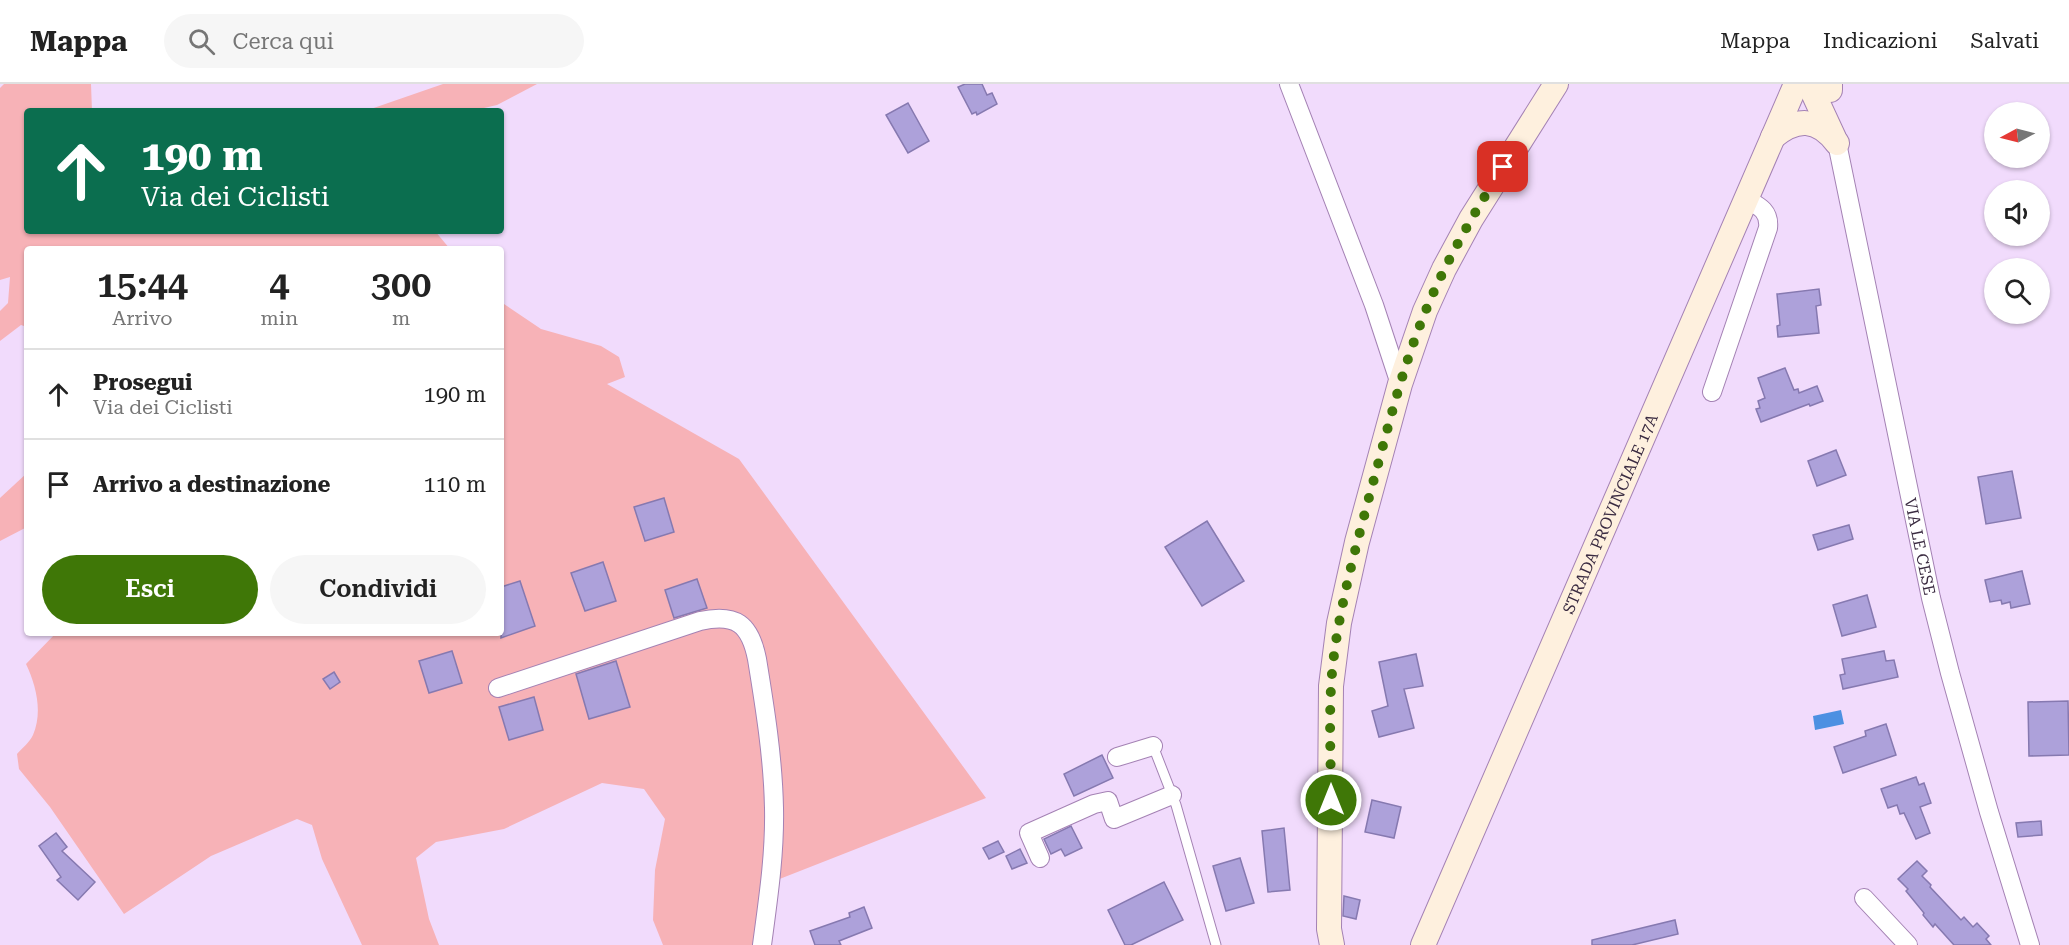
<!DOCTYPE html>
<html lang="it">
<style>
:root{--surface:#fff;--page:#f6f6f6;--text:#222;--muted:#767676;--line:#e0e0e0;--accent:#3f7707}
body{margin:0;font-family:"Roboto Serif",serif;background:var(--page);color:var(--text);height:100vh;display:flex;flex-direction:column;font-size:22px;white-space:nowrap}
*{box-sizing:border-box;margin:0}
p{font-size:20px;color:var(--muted)}
.icon{flex:none;width:33px;height:33px;fill:none;stroke:currentColor;stroke-width:2;stroke-linecap:round;stroke-linejoin:round}
.map{position:relative;flex:1;overflow:hidden}
.panel{position:absolute;left:24px;top:162px;width:480px;height:390px;display:flex;flex-direction:column;background:var(--surface);border-radius:6px;box-shadow:0 2px 4px #0004}
.panel>*{flex:none}
.hud{position:absolute;left:24px;top:24px;width:480px;height:126px;border-radius:6px;box-shadow:0 2px 4px #0004;background:#0b6e4f;color:#fff;overflow:hidden}
.needle{width:39px;rotate:263deg}
.buttons{position:absolute;left:1984px;top:18px;display:grid;gap:12px}
.buttons a{display:grid;place-items:center;width:66px;height:66px;border-radius:50%;background:var(--surface);box-shadow:0 2px 4px #0004;font-size:30px}
.pin{position:absolute;display:grid;place-items:center;width:51px;height:51px;color:#fff;margin:-26px;border-radius:12px;box-shadow:0 3px 9px #0006}
.me{position:absolute;width:66px;margin:-33px;rotate:0deg;stroke-linejoin:round;filter:drop-shadow(0 0 4px #0008)}
.turn{display:flex;align-items:center;gap:21px;height:126px;padding:0 18px;font-size:27px}
.turn .icon{width:78px;height:78px;stroke-width:2.5}
.turn b{display:block;font-size:42px;line-height:51px}
.eta{display:flex;justify-content:space-evenly;align-items:center;height:102px;text-align:center}
.eta b{font-size:36px;font-weight:600;line-height:42px}
.primary-button{display:flex;gap:12px;margin-top:auto;padding:12px 18px}
.primary-button a{flex:1;height:69px;border-radius:36px;background:var(--accent);color:#fff;font-size:24px;font-weight:600;line-height:69px;text-align:center}
.primary-button a+a{background:var(--page);color:var(--text)}
ul{padding:0;list-style:none}
li{display:flex;align-items:center;gap:18px;height:90px;padding:0 18px;border-top:2px solid var(--line)}
li div{flex:1}
li b{display:block;font-size:22px}
li em{font-style:normal}
header{display:flex;align-items:center;gap:36px;box-sizing:border-box;height:84px;padding:0 30px;background:var(--surface);border-bottom:2px solid var(--line)}
header strong{font-size:28px}
nav{display:flex;gap:33px;margin-inline-start:auto;font-size:21px}
.search{width:420px;height:54px;background:var(--page);display:flex;align-items:center;gap:15px;box-sizing:border-box;padding:0 21px;border-radius:33px;color:var(--muted);font-size:22px}
.map>svg:first-child{display:block}
.green{fill:#f7b2b7}
.water{fill:#4d90e2}
.building{fill:#ada1da;stroke:#8679b0;stroke-width:1.5}
.lines{fill:none;stroke-linecap:round;stroke-linejoin:round}
.lane-casing{stroke:#a482b4;stroke-width:11}
.street-casing{stroke:#a482b4;stroke-width:20}
.secondary-casing{stroke:#a482b4;stroke-width:26}
.lane{stroke:#fff;stroke-width:9}
.street{stroke:#fff;stroke-width:18}
.secondary{stroke:#fef0de;stroke-width:24}
.route{stroke:#3f7707;stroke-width:10;stroke-dasharray:0 18}
.labels{text-anchor:middle;dominant-baseline:central;stroke-width:4.5;stroke-linejoin:round;paint-order:stroke}
.street-label{font-size:16px;fill:#3a2b41;stroke:#f1dbfc}
</style>
<header>
<strong>Mappa</strong>
<div class="search"><svg class="icon" aria-label="search" viewBox="0 0 24 24"><circle cx="10" cy="10" r="6"/><path d="M15 15l6 6"/></svg>Cerca qui</div>
<nav><a>Mappa</a><a>Indicazioni</a><a>Salvati</a></nav>
</header>
<div class="map">
<svg width="2069" height="861" viewBox="0 0 2069 861">
<rect width="100%" height="100%" fill="#f1dbfc"/>
<g class="green">
<path d="M 4,0 L 91,0 L 92,27 L 27,27 L 27,147 L 435,147 L 450,165 L 27,165 L 27,243 L 21,241 L 0,257 L 0,227 L 8,219 L 10,193 L 0,196 L 0,4 Z"/>
<path d="M 443,0 L 537,0 L 497,21 L 471,27 L 365,27 Z"/>
<path d="M 501,218 L 541,245 L 601,262 L 619,273 L 625,293 L 607,300 L 739,375 L 986,714 L 777,796 L 756,861 L 663,861 L 653,836 L 655,786 L 665,735 L 644,705 L 602,699 L 504,745 L 436,758 L 416,774 L 429,835 L 439,861 L 362,861 L 322,775 L 312,741 L 297,735 L 211,772 L 124,830 L 50,723 L 19,685 L 17,670 C 22,664 30,658 33,651 C 43,628 36,601 26,580 L 56,549 L 501,549 Z"/>
<path d="M 27,389 L 27,443 L 0,457 L 0,414 Z"/>
</g>
<path class="water" d="M 1841,626 L 1844,640 L 1815,646 L 1813,632 Z"/>
<g class="building">
<path d="M 965,0 L 982,0 L 987,11 L 992,9 L 997,20 L 977,31 L 976,28 L 972,30 L 958,3 Z"/>
<path d="M 908,19 L 929,57 L 908,69 L 886,31 Z"/>
<path d="M 1819,205 L 1821,221 L 1816,222 L 1819,249 L 1778,253 L 1777,242 L 1780,241 L 1777,210 Z"/>
<path d="M 1785,284 L 1794,306 L 1798,305 L 1799,309 L 1817,302 L 1823,317 L 1810,322 L 1809,320 L 1761,338 L 1756,325 L 1760,324 L 1758,317 L 1765,314 L 1758,294 Z"/>
<path d="M 1836,366 L 1846,391 L 1817,402 L 1808,377 Z"/>
<path d="M 2012,387 L 2021,434 L 1986,440 L 1978,393 Z"/>
<path d="M 664,414 L 674,448 L 645,457 L 634,423 Z"/>
<path d="M 1207,437 L 1244,497 L 1202,522 L 1165,463 Z"/>
<path d="M 1849,441 L 1853,455 L 1818,466 L 1813,451 Z"/>
<path d="M 603,478 L 616,517 L 585,527 L 571,489 Z"/>
<path d="M 2022,487 L 2030,520 L 2011,524 L 2010,518 L 2002,520 L 2001,516 L 1990,518 L 1985,496 Z"/>
<path d="M 697,495 L 707,524 L 674,534 L 665,506 Z"/>
<path d="M 520,497 L 535,542 L 501,554 L 501,503 Z"/>
<path d="M 1867,511 L 1876,543 L 1842,552 L 1833,521 Z"/>
<path d="M 452,567 L 462,599 L 429,609 L 419,577 Z"/>
<path d="M 1884,567 L 1886,577 L 1894,576 L 1898,593 L 1843,605 L 1840,591 L 1845,590 L 1842,575 Z"/>
<path d="M 1416,570 L 1423,602 L 1404,605 L 1414,644 L 1379,653 L 1372,627 L 1388,622 L 1379,578 Z"/>
<path d="M 616,577 L 630,623 L 589,635 L 576,590 Z"/>
<path d="M 334,588 L 340,598 L 330,605 L 323,595 Z"/>
<path d="M 534,613 L 543,646 L 509,656 L 499,623 Z"/>
<path d="M 2068,617 L 2069,671 L 2029,672 L 2028,618 Z"/>
<path d="M 1886,640 L 1896,671 L 1843,689 L 1834,663 L 1866,652 L 1865,647 Z"/>
<path d="M 1102,671 L 1113,694 L 1074,712 L 1064,690 Z"/>
<path d="M 1916,693 L 1919,701 L 1924,699 L 1931,719 L 1920,723 L 1930,749 L 1916,755 L 1904,729 L 1900,730 L 1897,721 L 1888,724 L 1881,705 Z"/>
<path d="M 1372,716 L 1401,723 L 1394,754 L 1365,748 Z"/>
<path d="M 2041,737 L 2042,751 L 2018,753 L 2016,739 Z"/>
<path d="M 1071,742 L 1082,764 L 1065,772 L 1061,765 L 1051,770 L 1044,755 Z"/>
<path d="M 1284,744 L 1290,806 L 1268,808 L 1262,747 Z"/>
<path d="M 56,749 L 67,763 L 62,767 L 95,798 L 78,816 L 57,796 L 61,793 L 39,762 Z"/>
<path d="M 998,757 L 1004,768 L 989,775 L 983,764 Z"/>
<path d="M 1020,765 L 1027,779 L 1012,785 L 1006,772 Z"/>
<path d="M 1240,774 L 1254,819 L 1226,827 L 1213,782 Z"/>
<path d="M 1917,777 L 1927,787 L 1922,792 L 1931,801 L 1930,803 L 1961,836 L 1964,833 L 1973,843 L 1977,839 L 1989,852 L 1986,855 L 1991,861 L 1954,861 L 1935,840 L 1933,843 L 1923,831 L 1924,829 L 1906,807 L 1908,805 L 1898,795 Z"/>
<path d="M 1164,798 L 1183,836 L 1131,861 L 1125,861 L 1108,826 Z"/>
<path d="M 1344,812 L 1360,816 L 1356,835 L 1343,832 Z"/>
<path d="M 864,823 L 872,844 L 839,857 L 841,861 L 815,861 L 810,847 L 850,833 L 849,829 Z"/>
<path d="M 1675,836 L 1678,850 L 1632,861 L 1592,861 L 1592,856 Z"/>
</g>
<g class="lines">
<g class="lane-casing">
<path id="lane" d="M 1153,662 L 1176,721 L 1216,861"/>
</g>
<g class="street-casing">
<g id="street">
<path d="M 1289,0 L 1374,221 L 1400,300"/>
<path id="s1" d="M 1837,59 L 1931,514 L 1950,589 L 1989,728 L 2030,861"/>
<path d="M 1712,308 L 1768,144 C 1770,127 1759,122 1746,115"/>
<path d="M 498,604 L 700,537 C 736,529 750,540 757,575 C 765,624 773,674 774,724 C 775,770 768,816 762,861"/>
<path d="M 1117,673 L 1153,662"/>
<path d="M 1040,774 L 1029,749 L 1094,720 L 1108,717 L 1114,735 L 1172,711"/>
<path d="M 1864,814 L 1908,861"/>
</g>
</g>
<g class="secondary-casing">
<g id="secondary">
<path d="M 1809,0 L 1834,54"/>
<path d="M 1830,6 L 1830,0"/>
<path d="M 1773,53 C 1796,34 1817,33 1837,59"/>
<path d="M 1332,861 L 1329,845 L 1331,602 L 1339,539 L 1357,458 L 1400,300 L 1425,227 L 1444,185 L 1471,135 L 1556,0"/>
<path id="s2" d="M 1423,861 L 1796,0"/>
</g>
</g>
<use href="#lane" class="lane"/>
<use href="#street" class="street"/>
<use href="#secondary" class="secondary"/>
</g>
<g class="lines">
<path class="route" d="M 1331,716 C 1331,671 1328,624 1333,579 C 1340,520 1356,463 1371,406 C 1386,352 1399,296 1419,244 C 1440,187 1471,134 1503,83"/>
</g>
<g class="labels">
<g class="street-label">
<text stroke="none"><textPath href="#s2" startOffset="470">STRADA PROVINCIALE 17A</textPath></text>
<text stroke="none"><textPath href="#s1" startOffset="412">VIA LE CESE</textPath></text>
</g>
</g>
</svg>
<div class="buttons">
<a><svg class="needle" viewBox="-14 -14 28 28"><path d="M0-13l5 13h-10z" fill="#e53935"/><path d="M0 13l5-13h-10z" fill="#767676"/></svg></a>
<a><svg class="icon" aria-label="sound" viewBox="0 0 24 24"><path d="M4 9h4l5-4v14l-5-4H4zM17 9q2 3 0 6"/></svg></a>
<a><svg class="icon" aria-label="search" viewBox="0 0 24 24"><circle cx="10" cy="10" r="6"/><path d="M15 15l6 6"/></svg></a>
</div>
<div class="pin" style="left:1503px;top:83px;background:#d93025"><svg class="icon" aria-label="arrive" viewBox="0 0 24 24"><path d="M6 21V4h12l-3 4 3 4H6"/></svg></div>
<svg class="me" style="left:1331px;top:716px" viewBox="-20 -20 40 40"><circle r="17" fill="#3f7707" stroke="#fff" stroke-width="3"/><path d="M0-11L8 9 0 5-8 9z" fill="#fff"/></svg>
<div class="hud">
<div class="turn"><svg class="icon" aria-label="ahead" viewBox="0 0 24 24"><path d="M12 20V5M6 11l6-6 6 6"/></svg><div><b>190 m</b>Via dei Ciclisti</div></div>
</div>
<section class="panel">
<div class="eta">
<div><b>15:44</b><p>Arrivo</p></div>
<div><b>4</b><p>min</p></div>
<div><b>300</b><p>m</p></div>
</div>
<ul>
<li><svg class="icon" aria-label="ahead" viewBox="0 0 24 24"><path d="M12 20V5M6 11l6-6 6 6"/></svg><div><b>Prosegui</b><p>Via dei Ciclisti</p></div><em>190 m</em></li>
<li><svg class="icon" aria-label="arrive" viewBox="0 0 24 24"><path d="M6 21V4h12l-3 4 3 4H6"/></svg><div><b>Arrivo a destinazione</b></div><em>110 m</em></li>
</ul>
<div class="primary-button"><a>Esci</a><a>Condividi</a></div>
</section>
</div>
